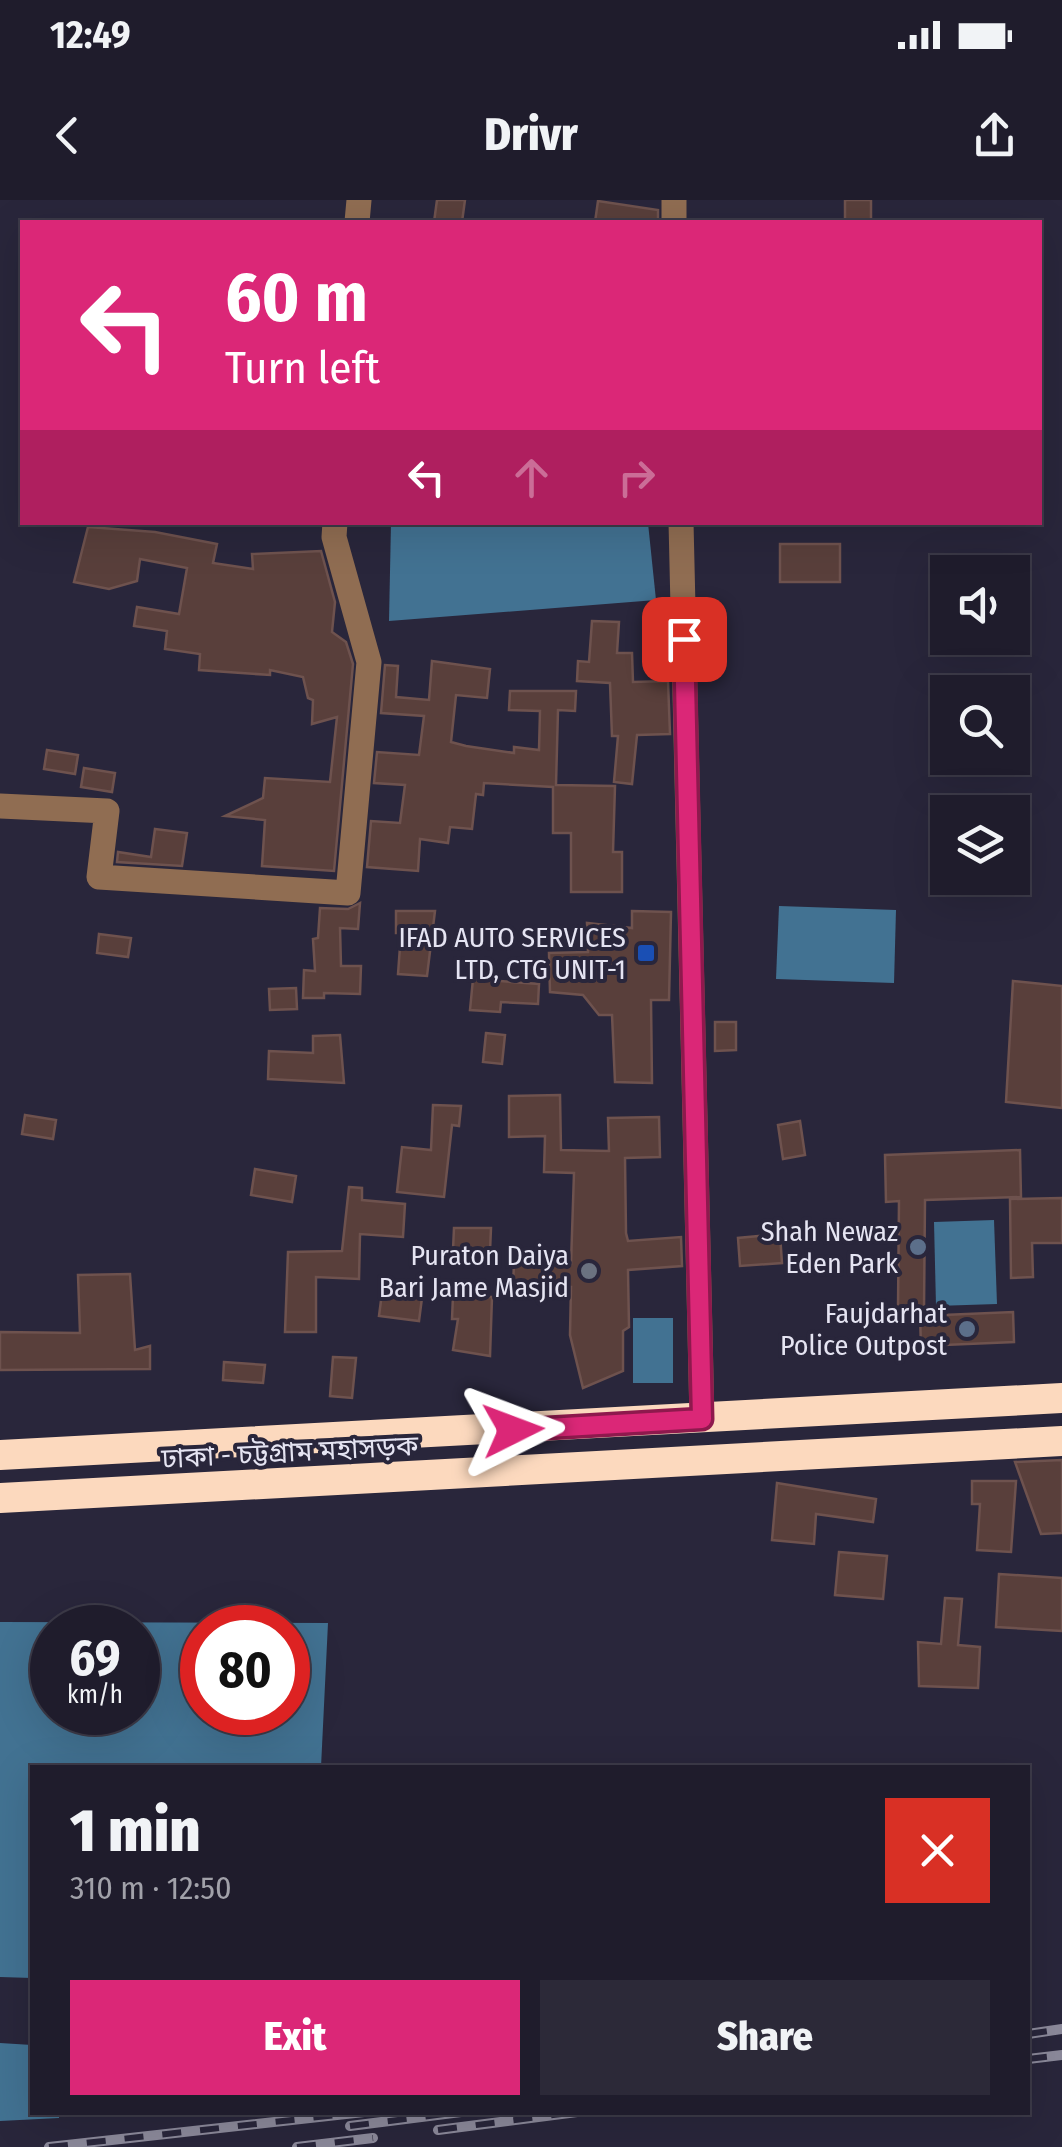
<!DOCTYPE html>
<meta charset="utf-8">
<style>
:root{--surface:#1f1c2c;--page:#2c2938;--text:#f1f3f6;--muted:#a1a1a9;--line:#3c3a48;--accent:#db2777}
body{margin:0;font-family:"Fira Sans Condensed","Noto Sans Bengali",sans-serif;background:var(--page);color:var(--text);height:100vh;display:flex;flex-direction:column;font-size:38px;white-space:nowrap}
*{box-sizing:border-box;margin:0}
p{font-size:32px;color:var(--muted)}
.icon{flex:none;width:55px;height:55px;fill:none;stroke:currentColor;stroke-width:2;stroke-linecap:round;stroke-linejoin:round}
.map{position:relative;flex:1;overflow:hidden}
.sheet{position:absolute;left:30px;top:1565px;width:1000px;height:350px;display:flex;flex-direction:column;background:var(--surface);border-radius:0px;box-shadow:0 10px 40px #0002,0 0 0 2px var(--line)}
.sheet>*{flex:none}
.hud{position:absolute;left:20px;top:20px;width:1022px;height:305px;border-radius:0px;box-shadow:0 10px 40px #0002,0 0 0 2px var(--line);background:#db2777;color:#fff;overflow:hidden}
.tools{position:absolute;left:930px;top:355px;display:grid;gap:20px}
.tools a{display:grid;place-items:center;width:100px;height:100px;border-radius:0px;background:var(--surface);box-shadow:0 10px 40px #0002,0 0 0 2px var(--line);font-size:50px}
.speed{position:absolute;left:30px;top:1405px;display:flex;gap:20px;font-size:50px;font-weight:700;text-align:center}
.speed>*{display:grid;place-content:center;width:130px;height:130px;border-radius:50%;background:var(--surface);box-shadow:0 10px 40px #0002,0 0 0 2px var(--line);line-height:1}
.speed small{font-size:25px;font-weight:400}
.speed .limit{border:15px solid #d22;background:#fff;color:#111}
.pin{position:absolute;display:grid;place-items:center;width:85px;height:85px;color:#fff;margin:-42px;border-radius:20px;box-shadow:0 5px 15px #0006}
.me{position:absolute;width:110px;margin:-55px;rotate:87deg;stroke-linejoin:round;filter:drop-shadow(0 0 8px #0008)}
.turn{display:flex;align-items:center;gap:35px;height:210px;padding:0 40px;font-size:45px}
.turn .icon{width:130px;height:130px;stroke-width:2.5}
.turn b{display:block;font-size:70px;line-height:85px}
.lanes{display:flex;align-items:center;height:95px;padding:0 40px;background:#0003;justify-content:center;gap:50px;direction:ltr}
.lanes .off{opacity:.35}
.round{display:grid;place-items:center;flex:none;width:105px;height:105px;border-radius:0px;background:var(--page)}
.overview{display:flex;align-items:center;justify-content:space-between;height:170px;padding:0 40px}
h1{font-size:60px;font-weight:800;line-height:75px}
.button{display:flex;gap:20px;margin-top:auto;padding:20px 40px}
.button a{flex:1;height:115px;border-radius:0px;background:var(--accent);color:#fff;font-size:40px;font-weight:800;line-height:115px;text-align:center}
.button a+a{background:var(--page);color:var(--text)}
.status{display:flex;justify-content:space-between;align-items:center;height:70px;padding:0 50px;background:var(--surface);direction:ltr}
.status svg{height:28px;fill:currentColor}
header{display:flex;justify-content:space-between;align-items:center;height:130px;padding:0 40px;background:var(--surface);font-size:45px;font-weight:800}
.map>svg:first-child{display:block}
.water{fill:#427292;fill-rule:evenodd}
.building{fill:#593f3b;stroke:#6e524e;stroke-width:2.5}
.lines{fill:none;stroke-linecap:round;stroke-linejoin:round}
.minor{stroke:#906d52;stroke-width:25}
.highway{stroke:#fcd9be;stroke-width:30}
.rail-casing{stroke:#8b899a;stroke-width:10}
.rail{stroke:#29263b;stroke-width:6;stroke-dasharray:19;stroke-linecap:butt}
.route-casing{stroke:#8e194d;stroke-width:25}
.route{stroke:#db2777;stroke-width:18}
.transit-dot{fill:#1a4fb4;stroke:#29263b;stroke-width:4}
.service-dot{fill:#5c6f8a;stroke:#29263b;stroke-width:4}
.worship-dot{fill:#6b7280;stroke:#29263b;stroke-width:4}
.labels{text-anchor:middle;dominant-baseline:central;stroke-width:8;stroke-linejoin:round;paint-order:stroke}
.poi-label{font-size:28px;fill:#e5e4f2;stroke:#29263b;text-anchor:end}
.street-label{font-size:28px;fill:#e5e4f2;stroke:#29263b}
</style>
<div class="status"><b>12:49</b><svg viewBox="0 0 49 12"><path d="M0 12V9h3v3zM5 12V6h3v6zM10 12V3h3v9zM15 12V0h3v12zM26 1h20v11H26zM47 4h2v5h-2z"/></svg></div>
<header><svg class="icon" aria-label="back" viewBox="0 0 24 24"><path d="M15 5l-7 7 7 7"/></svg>Drivr<svg class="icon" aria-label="share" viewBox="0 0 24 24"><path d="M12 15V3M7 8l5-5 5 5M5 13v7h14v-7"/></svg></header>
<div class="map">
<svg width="1062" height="1947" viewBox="0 0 1062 1947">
<rect width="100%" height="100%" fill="#29263b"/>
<g class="water">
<path d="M 391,323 L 648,323 L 656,400 L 389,421 Z"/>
<path d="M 779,706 L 896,710 L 894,783 L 776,779 Z"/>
<path d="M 994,1020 L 997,1104 L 936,1106 L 934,1022 Z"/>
<rect x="633" y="1118" width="40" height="65"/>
<path d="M 0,1422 L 328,1423 L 321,1567 L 32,1568 L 32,1778 L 0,1777 ZM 52,1428 L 138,1428 L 138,1512 L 52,1512 ZM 202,1428 L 288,1428 L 288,1512 L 202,1512 Z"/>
<path d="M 0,1843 L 32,1845 L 32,1912 L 59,1913 L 59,1918 L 0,1921 Z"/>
</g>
<g class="building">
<path d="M 437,0 L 465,0 L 462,22 L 434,22 Z"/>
<rect x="845" y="0" width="26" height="22"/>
<path d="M 598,1 L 658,10 L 658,22 L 595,22 Z"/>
<path d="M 88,327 L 155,332 L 217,344 L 213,363 L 253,369 L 252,354 L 321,351 L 335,402 L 332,432 L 346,442 L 353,464 L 334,671 L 262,666 L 265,620 L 225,616 L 263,598 L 265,578 L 330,582 L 337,517 L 312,524 L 313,500 L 308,498 L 303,477 L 270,470 L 270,475 L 199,470 L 200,454 L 165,449 L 167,431 L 134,426 L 137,407 L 179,414 L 187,368 L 140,359 L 137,381 L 109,389 L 74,382 Z"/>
<rect x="780" y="344" width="60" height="38"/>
<path d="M 592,421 L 619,422 L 617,453 L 632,453 L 633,482 L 668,481 L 670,534 L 637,535 L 632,584 L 614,582 L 618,536 L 612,536 L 610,483 L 577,481 L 578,461 L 589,462 Z"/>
<path d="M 432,461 L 490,469 L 487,498 L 456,495 L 451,542 L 466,546 L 514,553 L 514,547 L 539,550 L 540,511 L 509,510 L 510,491 L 576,491 L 575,511 L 558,510 L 556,585 L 615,586 L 613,652 L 622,652 L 622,692 L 571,692 L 571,633 L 553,633 L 553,587 L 484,583 L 483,595 L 476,594 L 472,629 L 450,627 L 448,643 L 420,639 L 418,671 L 367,667 L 371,621 L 400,623 L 405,585 L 374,583 L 377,552 L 419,555 L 424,516 L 381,513 L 385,465 L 398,466 L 396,497 L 429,500 Z"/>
<path d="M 47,550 L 78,555 L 75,574 L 44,569 Z"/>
<path d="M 84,568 L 115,573 L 112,592 L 81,587 Z"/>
<path d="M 155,629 L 187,633 L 182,666 L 117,662 L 118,652 L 151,657 Z"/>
<path d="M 360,703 L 358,729 L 340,728 L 341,766 L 361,766 L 360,794 L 324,793 L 324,798 L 303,798 L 304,770 L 315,771 L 313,739 L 318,738 L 320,708 L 348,709 Z"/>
<path d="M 396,711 L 435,711 L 427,776 L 398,774 L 401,733 L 396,733 Z"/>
<path d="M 632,711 L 671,712 L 669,800 L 651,800 L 652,883 L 615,882 L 612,815 L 599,815 L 583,795 L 550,792 L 549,753 L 588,752 L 587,723 L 632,728 Z"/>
<path d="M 99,734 L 131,738 L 128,757 L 97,753 Z"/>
<path d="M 473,779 L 539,784 L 538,804 L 501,802 L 500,812 L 470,810 Z"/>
<path d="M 1013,781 L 1062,786 L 1062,908 L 1006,902 Z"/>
<path d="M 296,788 L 297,809 L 270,810 L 269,789 Z"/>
<path d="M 715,822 L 736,822 L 736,850 L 715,851 Z"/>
<path d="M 486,833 L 505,835 L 502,864 L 483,862 Z"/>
<path d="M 340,835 L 344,883 L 268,879 L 269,851 L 313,853 L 313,836 Z"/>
<path d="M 560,895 L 561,950 L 609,951 L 608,918 L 659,917 L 660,957 L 625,958 L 626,1033 L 628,1041 L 681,1037 L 682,1066 L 628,1070 L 629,1127 L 623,1131 L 623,1171 L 583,1188 L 570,1135 L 571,1087 L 513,1086 L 514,1064 L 571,1064 L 574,973 L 544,972 L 545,936 L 509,937 L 509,896 Z"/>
<path d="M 433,905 L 461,906 L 459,926 L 452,925 L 444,997 L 397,992 L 402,947 L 431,950 Z"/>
<path d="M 25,915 L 56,920 L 53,939 L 22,934 Z"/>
<path d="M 800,921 L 805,955 L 783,959 L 778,925 Z"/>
<path d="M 1020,950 L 1021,997 L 925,1000 L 924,1109 L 898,1109 L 899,1001 L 886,1002 L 885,955 Z"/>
<path d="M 255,969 L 296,976 L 292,1002 L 251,995 Z"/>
<path d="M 349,987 L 362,988 L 362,1000 L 405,1004 L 403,1037 L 360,1034 L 359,1079 L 316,1077 L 316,1132 L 285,1132 L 288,1052 L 342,1051 Z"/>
<path d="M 1062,998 L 1062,1043 L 1032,1043 L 1033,1077 L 1011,1078 L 1010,999 Z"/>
<path d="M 454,1028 L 491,1028 L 490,1051 L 453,1050 Z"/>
<path d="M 780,1034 L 782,1063 L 740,1066 L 738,1038 Z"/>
<path d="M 130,1074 L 135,1150 L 150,1146 L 150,1169 L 0,1170 L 0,1132 L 80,1133 L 78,1075 Z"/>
<path d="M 383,1085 L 423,1090 L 419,1121 L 379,1116 Z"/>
<path d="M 453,1096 L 492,1097 L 490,1156 L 453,1150 L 458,1119 L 452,1119 Z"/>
<path d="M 1013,1112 L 1014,1142 L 921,1146 L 920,1116 Z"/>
<path d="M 333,1157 L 356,1158 L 352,1198 L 330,1196 Z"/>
<path d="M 224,1162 L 265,1165 L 263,1183 L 223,1180 Z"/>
<path d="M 1062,1260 L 1062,1333 L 1041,1334 L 1015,1262 Z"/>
<path d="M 972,1281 L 1016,1281 L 1011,1352 L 977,1350 L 980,1304 L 972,1304 Z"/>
<path d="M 777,1283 L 876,1299 L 873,1322 L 816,1314 L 814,1344 L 772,1340 Z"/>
<path d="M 839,1352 L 887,1356 L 883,1399 L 835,1395 Z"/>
<path d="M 999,1374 L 1062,1378 L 1062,1431 L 996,1427 Z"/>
<path d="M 945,1398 L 962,1399 L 958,1445 L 980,1447 L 978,1488 L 919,1486 L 918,1442 L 941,1444 Z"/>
</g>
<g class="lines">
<g class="minor">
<path d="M 674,0 L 674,22"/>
<path d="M 357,22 L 359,0"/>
<path d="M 681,322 L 702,1219"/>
<path d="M 0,606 L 107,611 L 99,677 L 348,693 L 369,462 L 334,337 L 335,322"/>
</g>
<g class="highway">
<path d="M 0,1255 L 1062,1198"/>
<path d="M 0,1298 L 1062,1241"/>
</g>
<g class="rail-casing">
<g id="rail">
<path d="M 1028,1834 L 1062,1829"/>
<path d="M 1028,1859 L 1062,1855"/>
<path d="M 350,1926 L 461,1912"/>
<path d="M 438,1930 L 577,1912"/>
<path d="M 49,1947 L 364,1912"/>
<path d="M 297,1947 L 373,1938"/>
</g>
</g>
<use href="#rail" class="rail"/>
</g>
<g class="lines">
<g class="route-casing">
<path id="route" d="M 513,1230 L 702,1219 L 684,439"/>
</g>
<use href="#route" class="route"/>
</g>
<rect class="transit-dot" x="636" y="743" width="20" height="20" rx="5"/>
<g class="service-dot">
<circle cx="918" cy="1047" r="10"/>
<circle cx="967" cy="1129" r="10"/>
</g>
<circle class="worship-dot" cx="589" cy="1071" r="10"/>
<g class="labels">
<g class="poi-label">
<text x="626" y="737">IFAD AUTO SERVICES<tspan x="626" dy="32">LTD, CTG UNIT-1</tspan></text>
<text x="898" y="1031">Shah Newaz<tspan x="898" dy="32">Eden Park</tspan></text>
<text x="569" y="1055">Puraton Daiya<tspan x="569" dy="32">Bari Jame Masjid</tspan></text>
<text x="947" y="1113">Faujdarhat<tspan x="947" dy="32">Police Outpost</tspan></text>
</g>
<g class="street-label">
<text transform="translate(290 1252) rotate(-3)">ঢাকা - চট্টগ্রাম মহাসড়ক</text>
</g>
</g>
</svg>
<div class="tools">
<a><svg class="icon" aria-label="sound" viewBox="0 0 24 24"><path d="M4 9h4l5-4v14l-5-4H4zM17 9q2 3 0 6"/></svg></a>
<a><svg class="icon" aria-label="search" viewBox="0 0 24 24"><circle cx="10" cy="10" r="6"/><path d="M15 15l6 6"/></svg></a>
<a><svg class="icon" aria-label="layers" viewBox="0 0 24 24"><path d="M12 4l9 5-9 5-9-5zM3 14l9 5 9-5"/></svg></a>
</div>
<div class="speed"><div>69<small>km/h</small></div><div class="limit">80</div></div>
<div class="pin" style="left:684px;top:439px;background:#d93025"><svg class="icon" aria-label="arrive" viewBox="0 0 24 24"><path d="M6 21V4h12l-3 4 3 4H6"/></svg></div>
<svg class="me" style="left:513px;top:1230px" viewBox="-20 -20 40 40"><path d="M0-17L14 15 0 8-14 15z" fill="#db2777" stroke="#fff" stroke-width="4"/></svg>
<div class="hud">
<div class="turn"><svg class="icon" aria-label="left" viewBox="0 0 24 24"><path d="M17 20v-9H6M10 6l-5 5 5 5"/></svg><div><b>60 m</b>Turn left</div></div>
<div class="lanes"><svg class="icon" aria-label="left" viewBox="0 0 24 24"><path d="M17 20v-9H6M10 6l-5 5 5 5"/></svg><svg class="icon off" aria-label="ahead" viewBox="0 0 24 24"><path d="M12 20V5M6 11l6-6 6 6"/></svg><svg class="icon off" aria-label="right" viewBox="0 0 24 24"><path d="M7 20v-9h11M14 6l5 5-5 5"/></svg></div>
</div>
<section class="sheet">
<div class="overview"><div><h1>1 min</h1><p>310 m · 12:50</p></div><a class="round" style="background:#d93025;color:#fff"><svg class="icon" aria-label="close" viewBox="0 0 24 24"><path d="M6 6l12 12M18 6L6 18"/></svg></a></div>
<div class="button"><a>Exit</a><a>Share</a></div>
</section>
</div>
